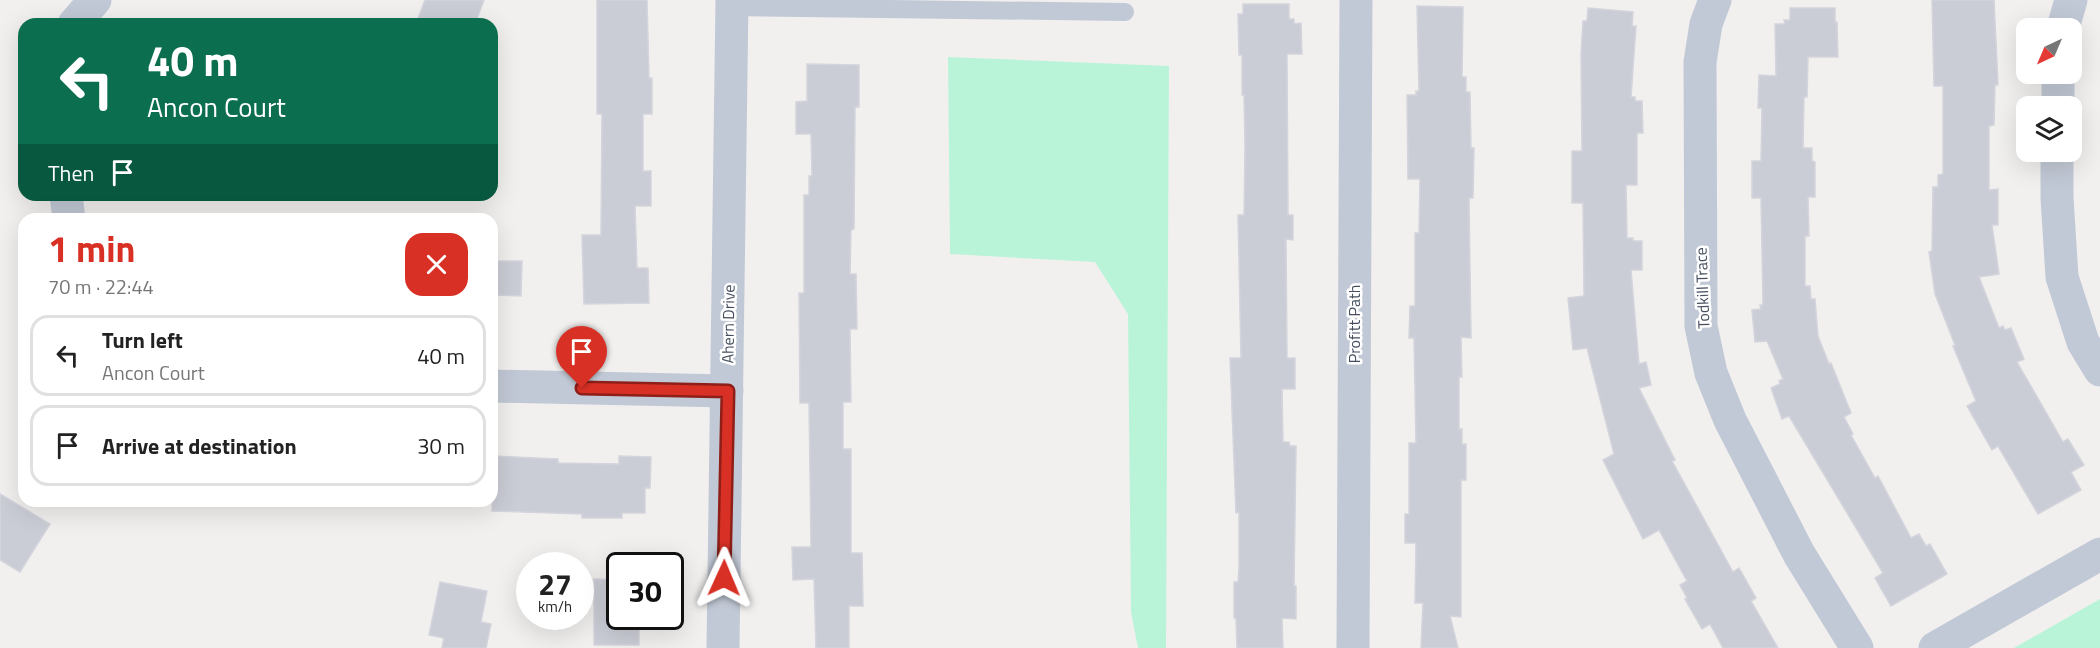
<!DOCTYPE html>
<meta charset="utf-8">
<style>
:root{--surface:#fff;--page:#f2f2f2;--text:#222;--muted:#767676;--line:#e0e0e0;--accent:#d93025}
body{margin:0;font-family:"Titillium Web",sans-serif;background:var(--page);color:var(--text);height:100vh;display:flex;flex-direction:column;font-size:22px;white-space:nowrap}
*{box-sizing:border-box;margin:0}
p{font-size:20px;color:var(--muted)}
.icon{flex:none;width:33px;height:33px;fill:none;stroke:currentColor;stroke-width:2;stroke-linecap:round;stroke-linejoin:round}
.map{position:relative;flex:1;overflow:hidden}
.sheet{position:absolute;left:18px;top:213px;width:480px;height:294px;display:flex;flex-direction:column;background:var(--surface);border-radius:18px;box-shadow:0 6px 24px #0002}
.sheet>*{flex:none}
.top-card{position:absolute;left:18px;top:18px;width:480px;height:183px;border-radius:18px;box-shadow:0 6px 24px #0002;background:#0b6e4f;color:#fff;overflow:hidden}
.needle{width:39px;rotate:224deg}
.buttons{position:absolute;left:2016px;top:18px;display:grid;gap:12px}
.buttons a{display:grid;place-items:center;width:66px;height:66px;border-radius:12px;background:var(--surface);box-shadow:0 6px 24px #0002;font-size:30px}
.speed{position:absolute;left:516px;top:552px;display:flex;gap:12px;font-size:30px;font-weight:700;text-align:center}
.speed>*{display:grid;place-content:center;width:78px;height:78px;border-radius:50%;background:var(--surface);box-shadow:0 6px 24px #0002;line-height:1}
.speed small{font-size:15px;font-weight:400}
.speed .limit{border:3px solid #111;border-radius:9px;background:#fff;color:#111}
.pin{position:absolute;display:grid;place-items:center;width:51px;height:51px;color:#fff;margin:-62px -26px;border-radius:50% 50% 50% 0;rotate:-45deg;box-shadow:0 0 6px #0007}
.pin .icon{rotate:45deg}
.me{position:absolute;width:66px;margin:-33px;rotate:1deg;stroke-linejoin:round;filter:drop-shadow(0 0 4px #0008)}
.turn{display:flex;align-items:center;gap:21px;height:126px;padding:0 30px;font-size:27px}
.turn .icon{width:78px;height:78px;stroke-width:2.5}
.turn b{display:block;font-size:42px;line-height:51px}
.then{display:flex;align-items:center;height:57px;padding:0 30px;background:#0003;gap:12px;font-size:22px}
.round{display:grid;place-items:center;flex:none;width:63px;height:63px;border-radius:18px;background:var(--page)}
.headline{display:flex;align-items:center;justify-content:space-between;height:102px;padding:0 30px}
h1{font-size:36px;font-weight:700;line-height:45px;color:var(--accent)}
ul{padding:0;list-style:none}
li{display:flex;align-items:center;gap:18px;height:81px;margin:0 12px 9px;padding:0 18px;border:3px solid var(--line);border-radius:18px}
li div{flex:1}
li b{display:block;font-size:22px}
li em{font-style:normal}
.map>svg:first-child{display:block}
.green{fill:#baf4d8}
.building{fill:#cbcdd6;stroke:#d3d4dc;stroke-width:1.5}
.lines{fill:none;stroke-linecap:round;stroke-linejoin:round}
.service{stroke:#c2c9d6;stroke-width:18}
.minor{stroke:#c2c9d6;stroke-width:33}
.route-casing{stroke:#8d1f18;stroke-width:15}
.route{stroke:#d93025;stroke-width:10}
.labels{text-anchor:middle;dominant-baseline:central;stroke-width:5;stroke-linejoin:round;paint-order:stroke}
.street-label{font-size:16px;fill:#454f5f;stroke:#fff}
</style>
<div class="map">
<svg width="2100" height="648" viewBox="0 0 2100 648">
<rect width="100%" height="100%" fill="#f2f0ef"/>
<g class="green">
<path d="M 948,57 L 1169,66 L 1166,648 L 1138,648 L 1131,612 L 1128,314 L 1095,262 L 950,254 Z"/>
<path d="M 2100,599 L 2100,648 L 2014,648 Z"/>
</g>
<g class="building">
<path d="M 425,0 L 484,0 L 475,24 L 416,24 Z"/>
<path d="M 597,0 L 647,0 L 649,78 L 652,78 L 652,114 L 643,114 L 643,171 L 651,171 L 651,206 L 635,206 L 637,268 L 648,268 L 649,303 L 584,304 L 582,235 L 601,235 L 602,114 L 597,114 Z"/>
<path d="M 1932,0 L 1994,0 L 1998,85 L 1995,85 L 1994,125 L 1989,126 L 1989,190 L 1998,189 L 1998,225 L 1992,225 L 1999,274 L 1979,277 L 1999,328 L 2003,326 L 2005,330 L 2011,328 L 2024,359 L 2017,362 L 2063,442 L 2068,439 L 2084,465 L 2071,472 L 2081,490 L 2038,514 L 1998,446 L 1992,450 L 1967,406 L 1976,401 L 1953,346 L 1955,345 L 1935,294 L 1929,252 L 1932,251 L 1933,187 L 1938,187 L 1938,175 L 1943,174 L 1943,86 L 1934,86 Z"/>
<path d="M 1243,4 L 1289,4 L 1289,19 L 1294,19 L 1294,24 L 1301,23 L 1302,54 L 1287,54 L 1288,215 L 1293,215 L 1293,240 L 1286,239 L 1287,358 L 1295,358 L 1295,389 L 1282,389 L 1283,442 L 1289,442 L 1290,446 L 1296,446 L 1294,586 L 1296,586 L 1296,619 L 1282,618 L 1283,648 L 1237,648 L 1236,618 L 1234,618 L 1234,582 L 1238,582 L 1239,568 L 1239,512 L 1236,513 L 1230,358 L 1241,358 L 1238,215 L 1244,215 L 1245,146 L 1244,95 L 1242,95 L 1242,55 L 1239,55 L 1238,14 L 1243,14 Z"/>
<path d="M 1417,6 L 1463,7 L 1462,77 L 1466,77 L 1466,92 L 1470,92 L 1471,148 L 1474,148 L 1473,198 L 1469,198 L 1471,338 L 1461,337 L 1462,377 L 1459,377 L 1459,429 L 1462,429 L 1462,444 L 1466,444 L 1466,480 L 1461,480 L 1461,617 L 1450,616 L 1458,648 L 1421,648 L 1423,603 L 1415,603 L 1416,543 L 1405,543 L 1405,514 L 1409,514 L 1409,443 L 1416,443 L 1414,338 L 1409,338 L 1410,306 L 1415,306 L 1415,233 L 1419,233 L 1420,179 L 1408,179 L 1407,95 L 1416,95 L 1416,91 L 1419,91 Z"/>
<path d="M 1588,8 L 1633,12 L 1632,26 L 1636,26 L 1631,97 L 1635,97 L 1635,101 L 1642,101 L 1643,133 L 1637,133 L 1637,185 L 1626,185 L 1627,238 L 1633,238 L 1633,241 L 1642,241 L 1642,270 L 1631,270 L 1639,364 L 1646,362 L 1651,385 L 1639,388 L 1675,460 L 1672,461 L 1733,572 L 1739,568 L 1756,598 L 1751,601 L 1778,648 L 1723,648 L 1710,624 L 1702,629 L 1685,599 L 1687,598 L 1680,585 L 1687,581 L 1659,530 L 1643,539 L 1603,460 L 1614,454 L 1587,348 L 1573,350 L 1568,298 L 1584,296 L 1583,203 L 1572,203 L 1572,151 L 1582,151 L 1581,54 L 1583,21 L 1587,21 Z"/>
<path d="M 1790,8 L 1835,8 L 1835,22 L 1837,22 L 1838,57 L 1808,57 L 1807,97 L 1804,97 L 1803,148 L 1812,148 L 1812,161 L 1815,162 L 1815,197 L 1808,197 L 1809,236 L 1805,236 L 1805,286 L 1810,286 L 1811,299 L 1815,299 L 1818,336 L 1829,364 L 1831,363 L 1851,413 L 1844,417 L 1853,434 L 1851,435 L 1875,478 L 1878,476 L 1911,538 L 1919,534 L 1926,546 L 1930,544 L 1947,574 L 1891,606 L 1875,578 L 1883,573 L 1789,416 L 1782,419 L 1771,388 L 1780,384 L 1779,381 L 1783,379 L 1767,341 L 1755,342 L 1752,310 L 1761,309 L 1760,305 L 1763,305 L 1761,198 L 1752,198 L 1752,161 L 1761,161 L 1762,108 L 1758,108 L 1759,75 L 1776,76 L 1775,24 L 1785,24 L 1784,20 L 1790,20 Z"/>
<path d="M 807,64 L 859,65 L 859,107 L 855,107 L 854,229 L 851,230 L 850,274 L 856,274 L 857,329 L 850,329 L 851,402 L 843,402 L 843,449 L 851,449 L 851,553 L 862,553 L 863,606 L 849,606 L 849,648 L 816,648 L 814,579 L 793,580 L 792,547 L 811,547 L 809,403 L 800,403 L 799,293 L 804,293 L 804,195 L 809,195 L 809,176 L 812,176 L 811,134 L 796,134 L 796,102 L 807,101 Z"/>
<path d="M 492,261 L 522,261 L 521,296 L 492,295 Z"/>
<path d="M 492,456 L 558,459 L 558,463 L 619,464 L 619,456 L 651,457 L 650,488 L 645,488 L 645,513 L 622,513 L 622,518 L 582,518 L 582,514 L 492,511 Z"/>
<path d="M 0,494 L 50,524 L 20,572 L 0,560 Z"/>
<path d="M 594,579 L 620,580 L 620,616 L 639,616 L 639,645 L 594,645 Z"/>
<path d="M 440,582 L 487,591 L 481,622 L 491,624 L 486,648 L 442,648 L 444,638 L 429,635 Z"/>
</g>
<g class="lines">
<path class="service" d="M 732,7 L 1125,12"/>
<g class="minor">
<path d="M 1715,0 L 1706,24 L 1700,62 L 1701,326 L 1711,373 L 1730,420 L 1799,554 L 1857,648"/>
<path d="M 74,24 L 95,0"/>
<path d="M 2063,28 L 2071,0"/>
<path d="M 2058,106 L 2058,74"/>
<path d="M 2057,152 L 2057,198 L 2062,277 L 2083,342 L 2100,370"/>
<path d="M 66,195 L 69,219"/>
<path d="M 492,386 L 727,391"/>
<path d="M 723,648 L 732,0"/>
<path d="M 1353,648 L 1356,0"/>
<path d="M 1935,648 L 2100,554"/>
</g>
</g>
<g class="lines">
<g class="route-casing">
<path id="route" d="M 582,388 L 728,391 L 724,578"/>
</g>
<use href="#route" class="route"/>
</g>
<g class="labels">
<g class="street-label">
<text transform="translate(1702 288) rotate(-92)">Todkill Trace</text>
<text transform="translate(728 324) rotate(-89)">Ahern Drive</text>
<text transform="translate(1354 324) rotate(-90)">Profitt Path</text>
</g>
</g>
</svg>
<div class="buttons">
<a><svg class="needle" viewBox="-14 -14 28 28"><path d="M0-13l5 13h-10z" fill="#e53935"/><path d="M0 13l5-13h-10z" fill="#767676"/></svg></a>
<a><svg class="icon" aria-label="layers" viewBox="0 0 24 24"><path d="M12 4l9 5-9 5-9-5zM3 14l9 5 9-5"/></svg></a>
</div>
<div class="speed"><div>27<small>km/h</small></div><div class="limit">30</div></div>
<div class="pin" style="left:582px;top:388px;background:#d93025"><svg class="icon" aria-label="arrive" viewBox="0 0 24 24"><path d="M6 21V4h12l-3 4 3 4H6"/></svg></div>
<svg class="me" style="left:724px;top:578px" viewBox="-20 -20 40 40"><path d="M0-17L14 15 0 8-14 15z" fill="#d93025" stroke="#fff" stroke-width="4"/></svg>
<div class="top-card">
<div class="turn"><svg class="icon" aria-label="left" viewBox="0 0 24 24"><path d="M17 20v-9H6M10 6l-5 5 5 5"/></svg><div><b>40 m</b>Ancon Court</div></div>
<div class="then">Then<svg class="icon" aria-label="arrive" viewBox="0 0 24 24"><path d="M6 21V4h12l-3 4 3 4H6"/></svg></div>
</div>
<section class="sheet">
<div class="headline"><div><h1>1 min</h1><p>70 m · 22:44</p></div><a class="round" style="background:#d93025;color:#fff"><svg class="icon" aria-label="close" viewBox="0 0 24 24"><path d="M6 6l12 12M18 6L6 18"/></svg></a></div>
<ul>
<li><svg class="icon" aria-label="left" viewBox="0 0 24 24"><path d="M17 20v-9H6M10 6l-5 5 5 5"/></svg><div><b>Turn left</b><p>Ancon Court</p></div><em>40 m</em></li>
<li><svg class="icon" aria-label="arrive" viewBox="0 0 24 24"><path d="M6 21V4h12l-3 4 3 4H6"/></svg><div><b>Arrive at destination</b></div><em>30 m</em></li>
</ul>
</section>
</div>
